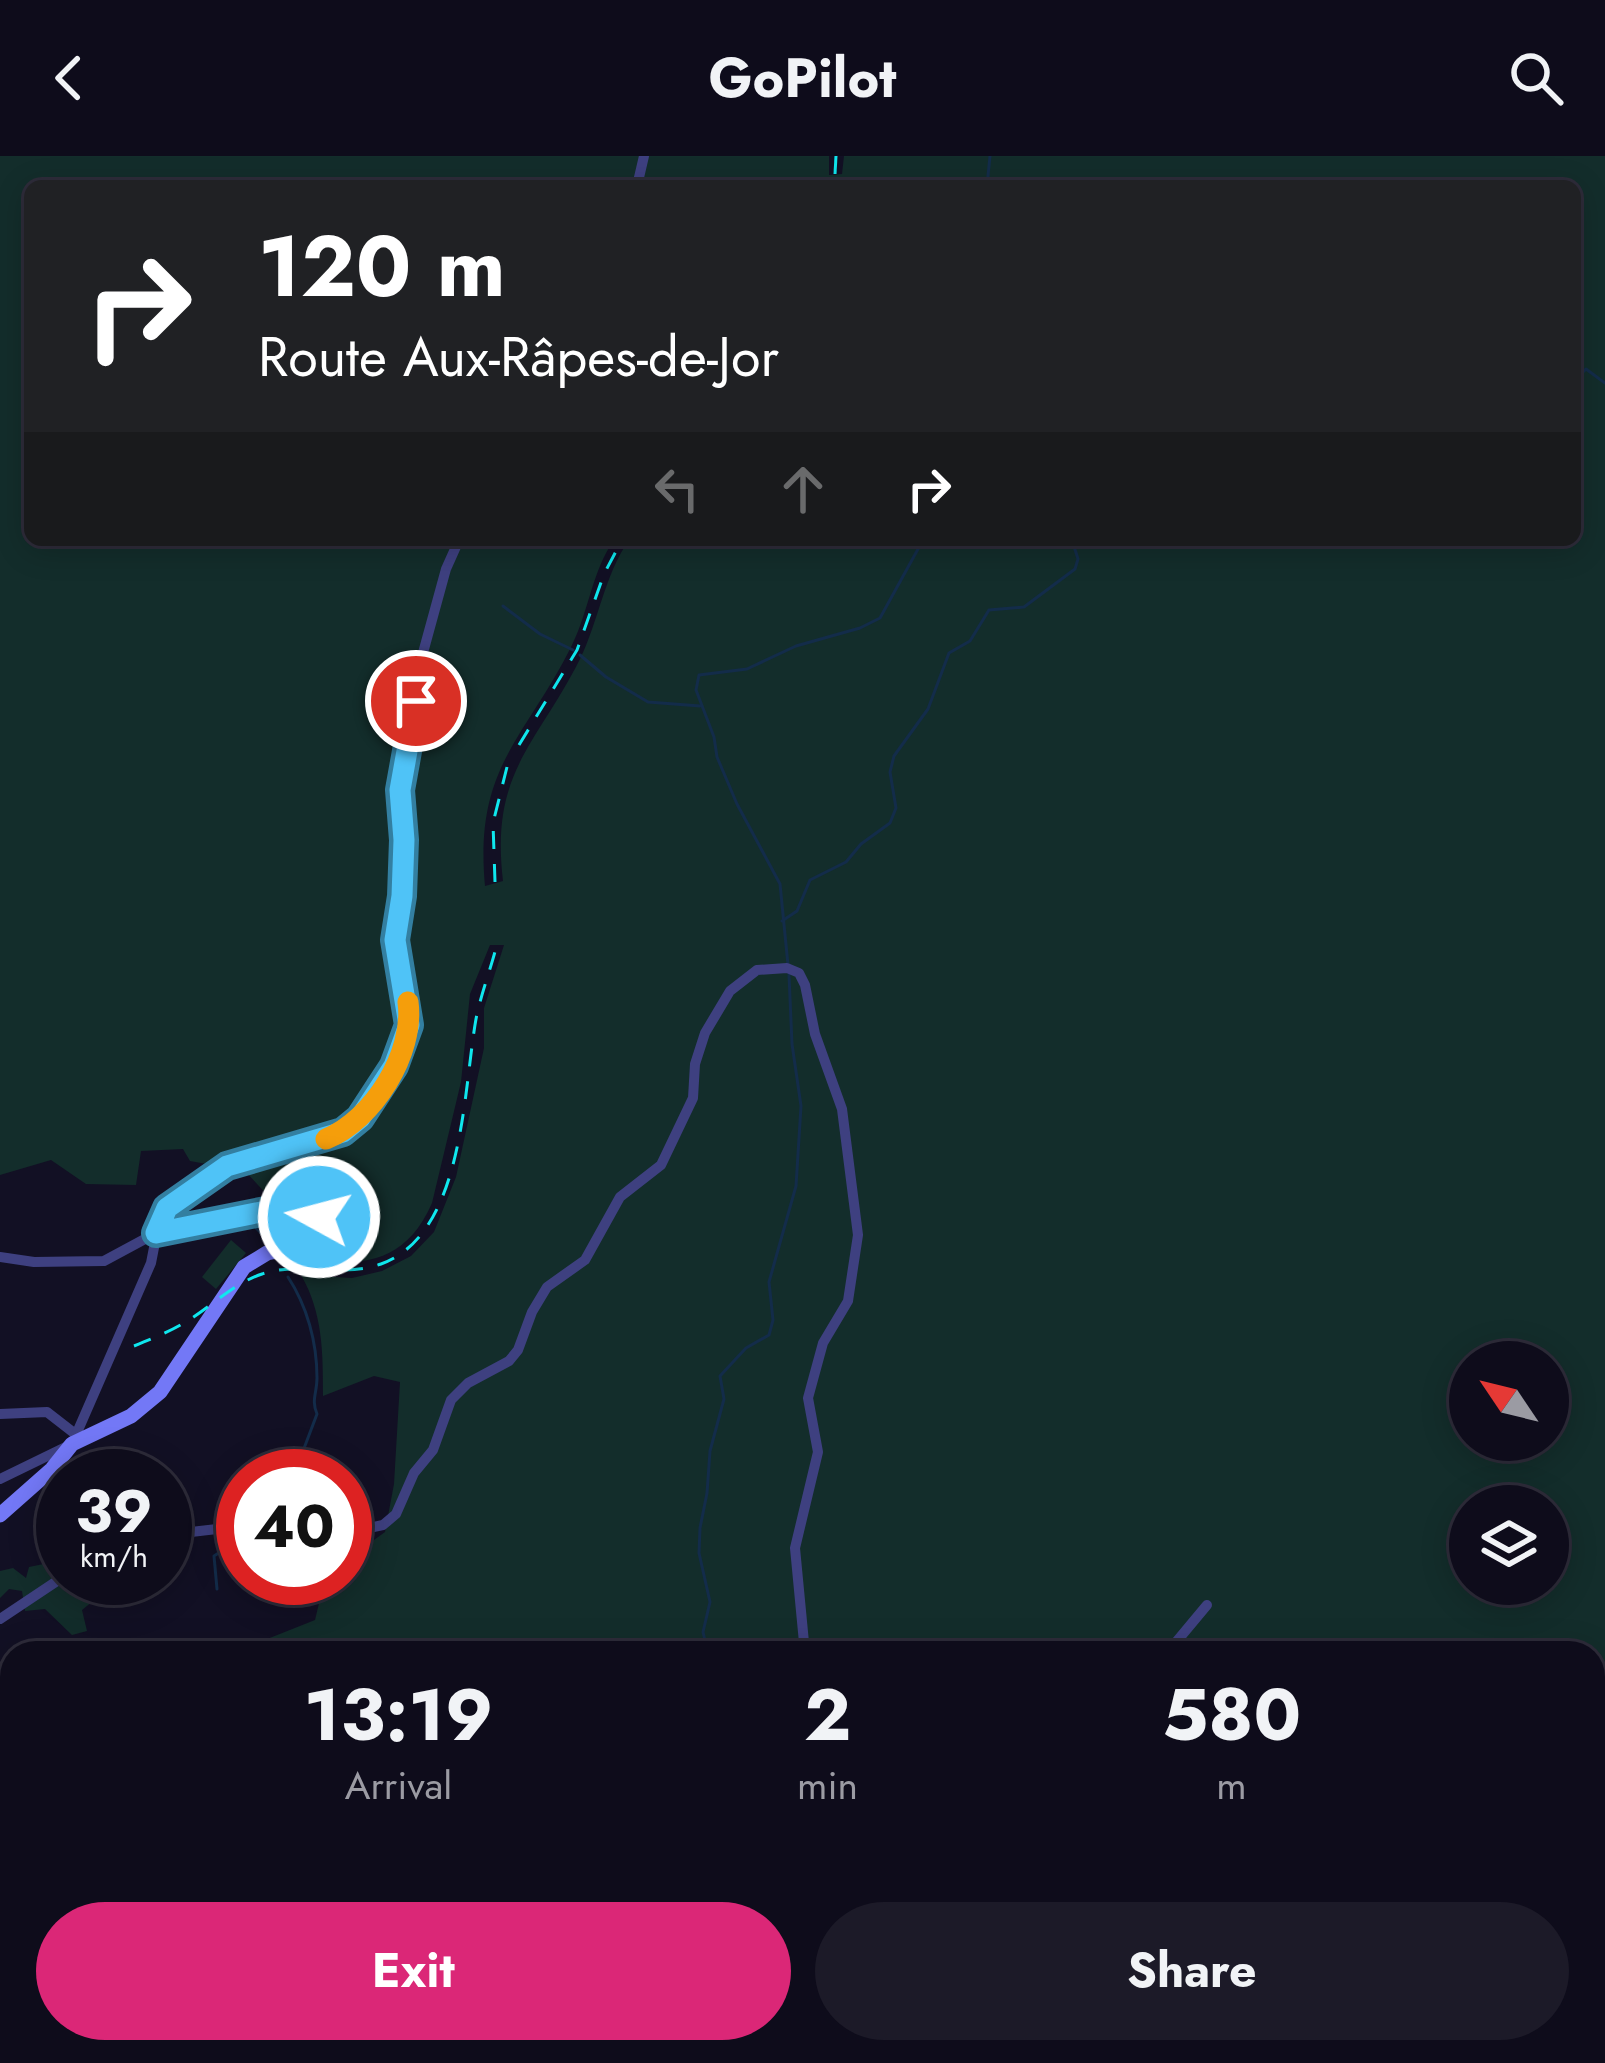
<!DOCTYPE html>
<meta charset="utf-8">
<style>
:root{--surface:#0e0c1b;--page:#1c1a28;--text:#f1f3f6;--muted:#9b9ba3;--line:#2e2c3a;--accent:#db2777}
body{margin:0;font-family:Jost,sans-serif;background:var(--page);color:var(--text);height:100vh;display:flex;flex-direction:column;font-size:45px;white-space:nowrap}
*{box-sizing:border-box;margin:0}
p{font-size:39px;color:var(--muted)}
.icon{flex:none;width:66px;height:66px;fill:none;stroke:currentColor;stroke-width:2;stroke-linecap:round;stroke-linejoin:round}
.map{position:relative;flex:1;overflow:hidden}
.sheet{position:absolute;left:0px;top:1485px;width:1605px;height:423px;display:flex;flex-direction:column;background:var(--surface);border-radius:36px 36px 0 0;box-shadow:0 6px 30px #0003,0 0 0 3px var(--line)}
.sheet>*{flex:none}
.guide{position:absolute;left:24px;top:24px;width:1557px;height:366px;border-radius:18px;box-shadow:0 6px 30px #0003,0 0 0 3px var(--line);background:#202124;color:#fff;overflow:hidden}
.needle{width:78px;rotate:305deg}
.fabs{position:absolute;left:1449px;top:1185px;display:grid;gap:24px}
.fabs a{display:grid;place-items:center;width:120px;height:120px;border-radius:50%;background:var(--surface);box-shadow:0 6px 30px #0003,0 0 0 3px var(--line);font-size:60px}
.speed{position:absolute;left:36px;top:1293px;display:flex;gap:24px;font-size:60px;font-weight:700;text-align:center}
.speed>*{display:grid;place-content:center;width:156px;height:156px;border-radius:50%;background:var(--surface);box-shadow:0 6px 30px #0003,0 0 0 3px var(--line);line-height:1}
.speed small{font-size:30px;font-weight:400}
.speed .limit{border:18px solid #d22;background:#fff;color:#111}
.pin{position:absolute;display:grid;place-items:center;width:102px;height:102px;color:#fff;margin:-51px;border:6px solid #fff;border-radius:50%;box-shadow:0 3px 12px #0007}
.me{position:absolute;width:132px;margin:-66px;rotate:277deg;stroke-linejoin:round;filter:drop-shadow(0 0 9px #0008)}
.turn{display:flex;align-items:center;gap:42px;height:252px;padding:0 36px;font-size:54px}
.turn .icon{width:156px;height:156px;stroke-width:2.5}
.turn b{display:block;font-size:84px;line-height:102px}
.lanes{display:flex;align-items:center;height:114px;padding:0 36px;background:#0003;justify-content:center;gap:60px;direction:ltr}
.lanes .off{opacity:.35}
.eta{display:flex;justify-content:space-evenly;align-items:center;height:204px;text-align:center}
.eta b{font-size:72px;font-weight:700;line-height:84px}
.action{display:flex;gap:24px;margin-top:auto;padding:24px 36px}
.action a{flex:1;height:138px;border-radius:72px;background:var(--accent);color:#fff;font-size:48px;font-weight:700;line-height:138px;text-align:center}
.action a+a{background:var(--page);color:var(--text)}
header{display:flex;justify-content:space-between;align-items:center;height:156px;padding:0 36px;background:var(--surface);font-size:54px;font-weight:700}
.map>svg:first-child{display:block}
.green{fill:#132d2b;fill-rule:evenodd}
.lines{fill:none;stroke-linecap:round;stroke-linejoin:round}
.stream{stroke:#132c4a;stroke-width:3}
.street{stroke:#3e4080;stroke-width:10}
.secondary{stroke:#7378f6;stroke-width:15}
.rail{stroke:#0fe7ee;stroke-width:3;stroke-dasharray:18 15;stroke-linecap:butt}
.route-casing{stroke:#337fa1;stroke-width:30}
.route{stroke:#4fc3f7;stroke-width:21}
.slow{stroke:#f59e0b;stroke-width:21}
</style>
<header><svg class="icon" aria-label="back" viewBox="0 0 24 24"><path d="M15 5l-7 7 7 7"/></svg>GoPilot<svg class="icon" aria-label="search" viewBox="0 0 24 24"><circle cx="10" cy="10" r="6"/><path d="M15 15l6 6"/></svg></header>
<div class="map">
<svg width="1605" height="1907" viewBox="0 0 1605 1907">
<rect width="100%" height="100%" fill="#121024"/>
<g class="green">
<path d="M 0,0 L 829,0 L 829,19 L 842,18 L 844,0 L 1605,0 L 1605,1907 L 179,1907 L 177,1896 L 1593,1896 L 1593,1497 L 232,1497 L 315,1464 L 325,1422 L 345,1422 L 345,1405 L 385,1376 L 394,1328 L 400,1226 L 374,1220 L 323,1240 C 323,1197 323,1157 301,1119 L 352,1122 L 382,1115 L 411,1100 L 434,1076 L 456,1021 L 484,892 L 484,852 L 504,789 L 490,789 L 470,838 L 461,926 L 432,1047 C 402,1116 351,1108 287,1106 L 316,1095 L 330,1083 L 332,1059 L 308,1045 L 273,1045 L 245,1015 L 190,1005 L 183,993 L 141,995 L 136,1029 L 86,1028 L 51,1004 L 0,1019 ZM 30,30 L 1575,30 L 1575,384 L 629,384 C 604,420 599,464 580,503 C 536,590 490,616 503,725 L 485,730 C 474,610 525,584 572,489 C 589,455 592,415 614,384 L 30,384 ZM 1470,1206 L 1548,1206 L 1548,1284 L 1470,1284 ZM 1470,1350 L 1548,1350 L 1548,1428 L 1470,1428 Z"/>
<path d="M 231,1084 L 246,1097 L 216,1133 L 202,1121 Z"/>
<path d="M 63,1404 L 63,1422 L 116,1422 L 128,1434 L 120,1448 L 93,1445 L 82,1454 L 87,1475 L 72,1479 L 45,1453 L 25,1455 L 22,1435 L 9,1433 L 0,1442 L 0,1415 L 13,1412 L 26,1422 L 29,1411 Z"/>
</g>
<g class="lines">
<g class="stream">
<path d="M 987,30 L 990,0"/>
<path d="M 1575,224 L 1586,213 L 1605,227"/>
<path d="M 503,450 L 540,478 L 573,494"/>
<path d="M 580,499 L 606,521 L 648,546 L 700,550"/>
<path d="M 782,765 L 797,755 L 810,724 L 846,706 L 861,688 L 890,667 L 896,652 L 890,616 L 894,600 L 928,553 L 949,497 L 970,485 L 989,454 L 1024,451 L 1075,413 L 1078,403 L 1072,384"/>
<path d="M 788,809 L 780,728 L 737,648 L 717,601 L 714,581 L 696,534 L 699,519 L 747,513 L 796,490 L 860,472 L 880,462 L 923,384"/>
<path d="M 252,1068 L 262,1078"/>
<path d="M 271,1320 L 281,1302 L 303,1295 L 317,1258 C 311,1244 317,1237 317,1222 C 317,1186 307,1150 288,1121"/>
<path d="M 235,1368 L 243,1354"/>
<path d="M 217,1433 L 214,1400 L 225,1393 L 233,1380"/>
<path d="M 708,1497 L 703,1476 L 710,1446 L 699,1397 L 700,1372 L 707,1337 L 710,1295 L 724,1243 L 720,1220 L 746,1192 L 769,1179 L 773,1164 L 769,1126 L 796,1030 L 801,950 L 792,888 L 789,819"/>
<path d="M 799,1896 L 804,1907"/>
</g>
<g class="street">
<path d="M 637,30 L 644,0"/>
<path d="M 0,1101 L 34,1106 L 104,1105 L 156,1077"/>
<path d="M 0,1258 L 47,1256 L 74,1277"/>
<path d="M 0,1323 L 72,1288 L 151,1107 L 158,1071 L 171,1049 L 227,1010 L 343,976 L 369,949 L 401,897 L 409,855 L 395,784 L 402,731 L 400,635 L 415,561 L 418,515 L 446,413 L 459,384"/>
<path d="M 345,1377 L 383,1369 L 396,1358 L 414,1317 L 433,1294 L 451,1244 L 468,1227 L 509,1205 L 518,1194 L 532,1156 L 547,1131 L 585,1104 L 620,1041 L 661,1009 L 693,942 L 695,908 L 705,877 L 730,835 L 757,814 L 787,812 L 799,817 L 805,829 L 815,878 L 842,953 L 858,1079 L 848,1145 L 823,1187 L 808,1242 L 818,1296 L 795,1392 L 805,1497"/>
<path d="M 165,1379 L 217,1373 L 243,1375"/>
<path d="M 0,1463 L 63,1421"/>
<path d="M 1167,1497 L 1207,1449"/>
<path d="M 54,1896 L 56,1907"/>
<path d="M 938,1896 L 952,1907"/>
<path d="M 1271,1896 L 1277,1907"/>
</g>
<g class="secondary">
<path d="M 0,1359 L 52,1313 L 72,1288 L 131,1260 L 160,1236 L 244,1111 L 267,1097 L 312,1088 L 319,1080 L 321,1068 L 313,1055 L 291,1050 L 156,1077"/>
<path d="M 0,1770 L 12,1789"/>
<path d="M 88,1896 L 94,1907"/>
</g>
<g class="rail">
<path d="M 835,18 L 836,0"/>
<path d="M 519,589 L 577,494 L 604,418 L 622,384"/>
<path d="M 495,726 L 493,667 L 507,611"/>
<path d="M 134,1190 C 154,1182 174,1174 192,1162 C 215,1147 235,1127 262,1118 C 301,1105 342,1122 381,1108 C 464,1078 463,936 476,863 C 481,838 490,815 496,792"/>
<path d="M 0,1596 L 12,1607"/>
<path d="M 170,1896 L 172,1907"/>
</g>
</g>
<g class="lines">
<g class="route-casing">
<path id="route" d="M 319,1061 L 304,1051 L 286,1051 L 156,1077 L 167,1052 L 227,1010 L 343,976 L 360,962 L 394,910 L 409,869 L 395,784 L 402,740 L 404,684 L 400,634 L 416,545"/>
</g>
<use href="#route" class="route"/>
<path class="slow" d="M 326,983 C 373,964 415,897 408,846"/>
</g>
</svg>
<div class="fabs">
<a><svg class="needle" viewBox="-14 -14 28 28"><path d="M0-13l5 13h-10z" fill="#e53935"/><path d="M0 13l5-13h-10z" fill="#9b9ba3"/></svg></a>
<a><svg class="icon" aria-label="layers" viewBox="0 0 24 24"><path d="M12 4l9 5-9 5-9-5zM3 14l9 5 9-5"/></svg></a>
</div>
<div class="speed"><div>39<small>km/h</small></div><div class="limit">40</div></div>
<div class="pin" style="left:416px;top:545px;background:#d93025"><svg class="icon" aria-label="arrive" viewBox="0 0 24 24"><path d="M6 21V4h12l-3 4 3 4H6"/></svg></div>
<svg class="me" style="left:319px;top:1061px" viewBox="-20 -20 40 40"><circle r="17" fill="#4fc3f7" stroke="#fff" stroke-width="3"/><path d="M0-11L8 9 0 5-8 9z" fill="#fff"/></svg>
<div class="guide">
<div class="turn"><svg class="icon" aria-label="right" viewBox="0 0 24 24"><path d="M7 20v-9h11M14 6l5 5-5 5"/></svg><div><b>120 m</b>Route Aux-Râpes-de-Jor</div></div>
<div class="lanes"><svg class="icon off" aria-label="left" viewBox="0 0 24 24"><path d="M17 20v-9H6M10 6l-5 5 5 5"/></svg><svg class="icon off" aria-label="ahead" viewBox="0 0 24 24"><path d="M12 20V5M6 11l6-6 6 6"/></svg><svg class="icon" aria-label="right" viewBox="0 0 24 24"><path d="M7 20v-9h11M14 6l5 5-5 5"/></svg></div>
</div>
<section class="sheet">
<div class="eta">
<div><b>13:19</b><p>Arrival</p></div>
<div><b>2</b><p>min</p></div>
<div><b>580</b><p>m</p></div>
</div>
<div class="action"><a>Exit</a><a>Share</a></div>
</section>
</div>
